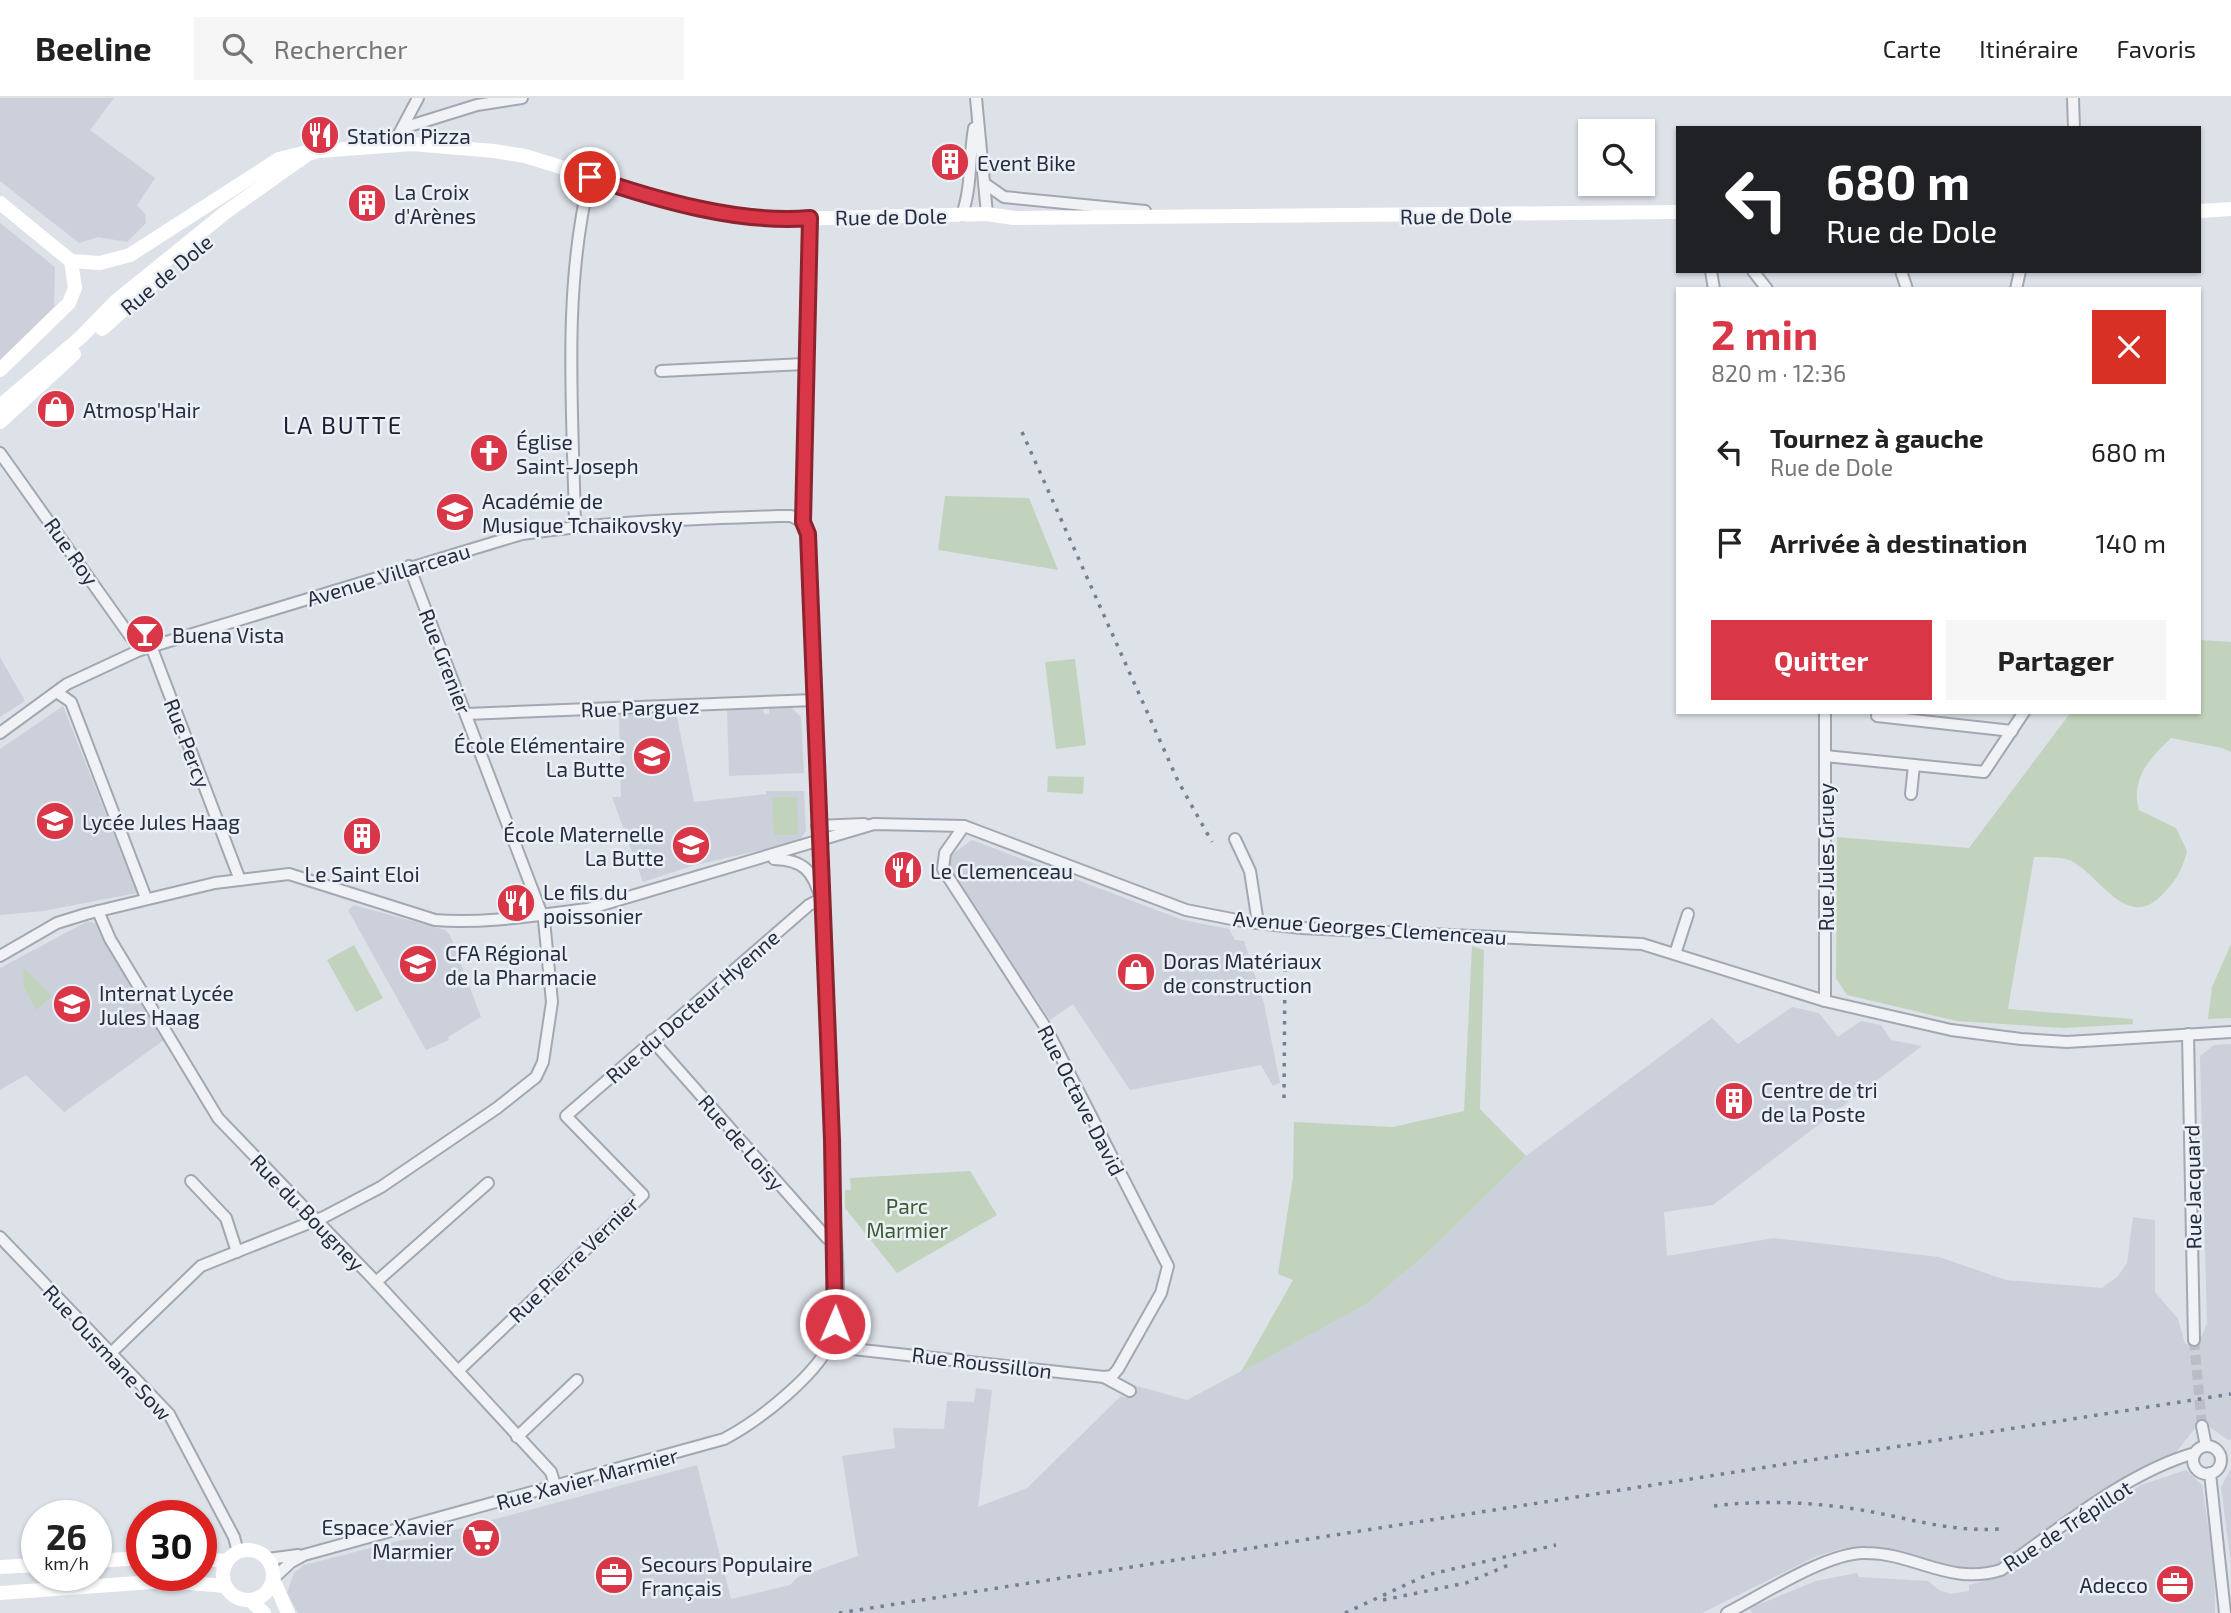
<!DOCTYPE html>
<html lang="fr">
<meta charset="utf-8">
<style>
:root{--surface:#fff;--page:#f6f6f6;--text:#222;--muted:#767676;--line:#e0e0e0;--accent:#d93647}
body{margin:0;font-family:"Exo 2",sans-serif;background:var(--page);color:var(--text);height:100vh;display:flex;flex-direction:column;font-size:26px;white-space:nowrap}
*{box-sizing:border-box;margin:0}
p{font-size:23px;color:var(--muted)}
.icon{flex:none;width:38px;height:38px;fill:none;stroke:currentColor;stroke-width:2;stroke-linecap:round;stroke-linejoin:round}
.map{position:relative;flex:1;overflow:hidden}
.details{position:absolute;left:1676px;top:189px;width:525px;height:427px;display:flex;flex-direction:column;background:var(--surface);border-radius:0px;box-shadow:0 2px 5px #0004}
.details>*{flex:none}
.top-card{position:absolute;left:1676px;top:28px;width:525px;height:147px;border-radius:0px;box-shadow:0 2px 5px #0004;background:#202124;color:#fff;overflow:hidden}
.buttons{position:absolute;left:1578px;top:21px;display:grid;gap:14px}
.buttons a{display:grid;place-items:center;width:77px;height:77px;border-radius:0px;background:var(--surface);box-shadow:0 2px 5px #0004;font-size:35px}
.speed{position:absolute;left:21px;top:1402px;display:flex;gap:14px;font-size:35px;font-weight:700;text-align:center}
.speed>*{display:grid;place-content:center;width:91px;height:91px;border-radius:50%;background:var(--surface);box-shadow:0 2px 5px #0004;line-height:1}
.speed small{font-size:18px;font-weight:400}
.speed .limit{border:10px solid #d22;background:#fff;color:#111}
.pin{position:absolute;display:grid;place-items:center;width:60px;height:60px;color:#fff;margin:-30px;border:4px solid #fff;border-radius:50%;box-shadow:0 2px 7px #0007}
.me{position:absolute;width:77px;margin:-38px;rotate:1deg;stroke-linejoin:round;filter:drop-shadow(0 0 5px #0008)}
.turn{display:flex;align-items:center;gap:24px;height:147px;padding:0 35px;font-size:32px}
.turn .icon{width:91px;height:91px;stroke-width:2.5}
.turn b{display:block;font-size:49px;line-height:60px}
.round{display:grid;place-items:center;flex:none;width:74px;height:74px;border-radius:0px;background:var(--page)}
.head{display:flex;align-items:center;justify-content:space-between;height:119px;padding:0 35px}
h1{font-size:42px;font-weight:700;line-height:52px;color:var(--accent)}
.action{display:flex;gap:14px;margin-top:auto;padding:14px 35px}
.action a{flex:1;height:80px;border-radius:0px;background:var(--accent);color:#fff;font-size:28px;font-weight:700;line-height:80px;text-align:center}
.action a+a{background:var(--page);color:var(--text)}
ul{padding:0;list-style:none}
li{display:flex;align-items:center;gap:21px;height:91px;padding:0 35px}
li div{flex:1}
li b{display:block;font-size:26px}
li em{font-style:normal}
header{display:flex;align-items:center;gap:42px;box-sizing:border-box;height:98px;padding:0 35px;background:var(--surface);border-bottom:2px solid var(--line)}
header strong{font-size:33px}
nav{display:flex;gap:38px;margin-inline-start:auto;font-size:24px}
.search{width:490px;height:63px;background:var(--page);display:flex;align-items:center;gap:18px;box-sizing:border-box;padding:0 24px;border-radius:0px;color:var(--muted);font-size:26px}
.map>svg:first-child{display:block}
.built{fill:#cbd0da}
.green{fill:#c2d3bd}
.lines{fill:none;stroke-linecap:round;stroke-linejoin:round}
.street-tunnel{stroke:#b8bdc6;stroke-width:10;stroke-dasharray:10 5;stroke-linecap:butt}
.street-casing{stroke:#a2a8b2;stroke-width:14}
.street{stroke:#f0f2f6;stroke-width:10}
.secondary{stroke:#fff;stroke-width:14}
.rail{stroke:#757f93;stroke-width:3.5;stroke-dasharray:3.5 7;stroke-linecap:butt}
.route-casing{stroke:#8d232e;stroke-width:18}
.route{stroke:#d93647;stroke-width:12}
.labels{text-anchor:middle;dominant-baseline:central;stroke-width:5;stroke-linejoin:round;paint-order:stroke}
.poi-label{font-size:21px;fill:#252e40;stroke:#ecf0f6;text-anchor:start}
.street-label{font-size:21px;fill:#252e40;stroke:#ecf0f6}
.park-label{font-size:21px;fill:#385d31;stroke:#ecf0f6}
.quarter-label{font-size:24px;letter-spacing:2px;fill:#181f30;stroke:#ecf0f6}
</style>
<header>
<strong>Beeline</strong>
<div class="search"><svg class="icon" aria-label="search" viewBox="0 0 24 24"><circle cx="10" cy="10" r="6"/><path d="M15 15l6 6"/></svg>Rechercher</div>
<nav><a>Carte</a><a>Itinéraire</a><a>Favoris</a></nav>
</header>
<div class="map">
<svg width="2231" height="1515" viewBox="0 0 2231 1515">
<rect width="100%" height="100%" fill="#dde1e8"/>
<g class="built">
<path d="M 0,0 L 114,0 L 90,32 L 155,80 L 137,107 L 145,116 L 146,125 L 127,144 L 98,139 L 79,145 L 0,83 Z"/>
<path d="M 0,125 L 55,169 L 54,209 L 0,262 Z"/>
<path d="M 0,559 L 25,603 L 0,619 Z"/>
<path d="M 63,608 L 137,795 L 43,813 L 0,817 L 0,651 Z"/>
<path d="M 791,609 L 801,619 L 804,675 L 729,678 L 727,612 L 763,611 L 764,616 L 769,616 L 769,610 Z"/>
<path d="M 676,614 L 694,704 L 766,696 L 766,693 L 804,693 L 806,733 L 798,744 L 695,767 L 643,784 L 612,699 L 621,699 L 619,616 Z"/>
<path d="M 972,742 L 1183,822 L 1229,831 L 1235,842 L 1244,843 L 1264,906 L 1280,985 L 1273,988 L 1261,967 L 1130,992 L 1073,906 L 1050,922 L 949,770 L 951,757 Z"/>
<path d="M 354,807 L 445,832 L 450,837 L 481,919 L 448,939 L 449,942 L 426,952 L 348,812 Z"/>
<path d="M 88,823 L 97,826 L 164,942 L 64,1014 L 26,977 L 0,992 L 0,870 Z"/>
<path d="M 1792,909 L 1819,915 L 1838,939 L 1861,923 L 1881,927 L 1891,942 L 1922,948 L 1713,1107 L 1664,1114 L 1667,1158 L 1774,1140 L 1939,1159 L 2006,1182 L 2102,1190 L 2118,1178 L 2127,1165 L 2133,1119 L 2155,1122 L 2155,1194 L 2178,1221 L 2185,1246 L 2199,1245 L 2207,1225 L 2200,958 L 2214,947 L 2231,946 L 2231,1341 L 2228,1342 L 2207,1327 L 2196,1329 L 2177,1353 L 2138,1375 L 2000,1467 L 1959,1472 L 1892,1452 L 1867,1448 L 1841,1451 L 1817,1458 L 1702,1515 L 298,1515 L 287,1495 L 294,1475 L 304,1467 L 402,1442 L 421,1441 L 697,1367 L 731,1501 L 790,1487 L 798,1479 L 858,1458 L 842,1358 L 895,1350 L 893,1330 L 944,1331 L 947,1303 L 974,1304 L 976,1290 L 992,1292 L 978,1409 L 1027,1390 L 1121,1298 L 1126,1300 L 1133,1287 L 1187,1302 L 1367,1206 L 1425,1157 L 1526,1058 L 1712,920 L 1738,946 Z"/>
<path d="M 2231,1371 L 2231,1466 L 2221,1389 Z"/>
<path d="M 2186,1372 L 2202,1387 L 2214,1466 L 2215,1515 L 1752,1515 L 1750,1510 L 1816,1483 L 1857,1475 L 1859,1479 L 1928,1483 L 1939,1492 L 1951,1496 L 1969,1493 L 1969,1487 L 2002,1478 L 2141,1387 Z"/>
</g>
<g class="green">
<path d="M 945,398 L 1029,400 L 1058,472 L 938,452 Z"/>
<path d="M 2200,542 L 2231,544 L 2231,654 L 2222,650 L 2171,640 C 2150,660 2130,681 2139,712 L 2176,730 L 2187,753 C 2181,775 2177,781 2161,798 C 2124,835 2096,769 2066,761 C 2056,759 2043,759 2034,759 L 2008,911 L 2133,921 L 2133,926 L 2063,930 L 1957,923 L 1847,897 L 1836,880 L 1837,739 L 1969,750 L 2071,614 L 2200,614 Z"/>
<path d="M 1075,561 L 1086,647 L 1056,651 L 1045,564 Z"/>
<path d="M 1048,678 L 1084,679 L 1083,696 L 1047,694 Z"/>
<path d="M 772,699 L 797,699 L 798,737 L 774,737 Z"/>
<path d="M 2231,846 L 2231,920 L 2208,921 L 2212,889 Z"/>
<path d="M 354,847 L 383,900 L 356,914 L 327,862 Z"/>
<path d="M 1472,848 L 1484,852 L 1480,1011 L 1526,1058 L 1425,1157 L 1367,1206 L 1241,1274 L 1293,1182 L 1278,1176 L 1293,1079 L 1294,1024 L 1393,1029 L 1464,1013 Z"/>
<path d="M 26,872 L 52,898 L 36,912 L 24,889 L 23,873 Z"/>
<path d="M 970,1073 L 997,1117 L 897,1175 L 845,1110 L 845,1092 L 851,1092 L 850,1080 Z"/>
</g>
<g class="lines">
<path class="street-tunnel" d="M 2194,1242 L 2202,1328"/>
<g class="street-casing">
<g id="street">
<path d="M 976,0 L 987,116"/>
<path d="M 2073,0 L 2074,30"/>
<path d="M 403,30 L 477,7 L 522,0"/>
<path d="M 393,47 L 418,0"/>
<path d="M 984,85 L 1004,99 L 1145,113"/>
<path d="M 962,117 C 972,88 969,59 974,30"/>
<path d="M 1711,173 L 1714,191"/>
<path d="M 1753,173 L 1767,191"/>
<path d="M 1901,173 L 1907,191"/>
<path d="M 2016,191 L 2020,173"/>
<path d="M 661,273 L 805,266"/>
<path d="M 0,355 L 140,552"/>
<path d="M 575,428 C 573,313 562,192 590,79"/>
<path d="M 151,548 L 240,782"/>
<path d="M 58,595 L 71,604 L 146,800"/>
<path d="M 1825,614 L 1825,903"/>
<path d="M 466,616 L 814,602"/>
<path d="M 1877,618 L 2012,633"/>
<path d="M 0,635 L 67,586 L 140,552 L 522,436 C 607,423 693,421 779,418 L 791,418 L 803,424"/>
<path d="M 1825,658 L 1984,674 L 2024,614"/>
<path d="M 1911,696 L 1914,667"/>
<path d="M 817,728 L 864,726"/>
<path d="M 964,728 L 945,755 L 943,771 L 1046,930 L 1168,1168 L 1161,1195 L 1118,1271 L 1112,1278 L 1104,1279"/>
<path d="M 1235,741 L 1250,773 L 1258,825"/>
<path d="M 98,813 L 110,841 L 218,1020 L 376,1184 L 551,1374 L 555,1387"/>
<path d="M 1675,856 L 1688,816"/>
<path d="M 0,858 L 57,825 L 86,816 L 215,785 L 289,776 L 435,822 C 485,826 538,817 588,811 L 874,726 L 964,728 L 1186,812 L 1247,824 L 1301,830 L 1642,846 L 1825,903 L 1951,932 L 2021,941 L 2067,944 L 2231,934"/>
<path d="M 2188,936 L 2194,1242"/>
<path d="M 652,942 L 827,1140 L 835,1144"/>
<path d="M 191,1083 L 226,1120 L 237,1154"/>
<path d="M 0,1139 L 169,1316 L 234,1439 L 238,1454"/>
<path d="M 376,1184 L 488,1085"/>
<path d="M 832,1240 L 853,1251 L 1104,1279 L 1130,1293"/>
<path d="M 111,1255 L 201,1168 L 324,1119 L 381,1089 L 497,1010 L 536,979 L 543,964 L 552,904 L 544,822 L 409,468"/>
<path d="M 458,1273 L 643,1097 L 566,1018 L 809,807 L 821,801 C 813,773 804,762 774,761"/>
<path d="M 2202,1328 L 2206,1348"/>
<path d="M 517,1339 L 577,1282"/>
<circle cx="2207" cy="1362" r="14"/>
<path d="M 2210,1375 L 2225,1515"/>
<path d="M 268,1461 L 298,1457"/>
<path d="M 274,1480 L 291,1464 L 304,1457 L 724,1341 C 757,1324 822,1274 833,1238 C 843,1203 835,1141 834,1103 L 808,437 L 803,424 L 810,119"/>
<path d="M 1727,1515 C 1762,1497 1828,1454 1865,1455 C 1916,1455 1949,1488 2001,1472 C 2059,1431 2127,1374 2195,1355"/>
</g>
</g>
<use href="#street" class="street"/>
<g class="secondary">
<path d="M 0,105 L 71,163 L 100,165 L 130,157 L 279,61 L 303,55"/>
<path d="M 2200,113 L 2231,111"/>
<path d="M 102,231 L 152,187"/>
<path d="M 0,272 L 69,205 L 75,190 L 71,163"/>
<path d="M 0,308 L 81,239 L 116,203 L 226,114 L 308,56 L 319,53 L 412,46 L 494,53 L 525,58 L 695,110 L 790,121 L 987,116 L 1014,120 L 1678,114"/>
<path d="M 0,324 L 74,256"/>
<circle cx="248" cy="1477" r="25"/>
<path d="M 201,1461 L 227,1463"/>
<path d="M 96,1463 L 142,1460"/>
<path d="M 0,1469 L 37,1467"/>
<path d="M 273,1481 L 288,1515"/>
<path d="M 0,1495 L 166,1483 L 225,1488"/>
<path d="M 251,1503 L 264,1515"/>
</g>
<g class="rail">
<path d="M 1022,334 L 1178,683 L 1212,744"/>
<path d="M 1284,1000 L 1285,862"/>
<path d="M 1714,1408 C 1760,1402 1809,1404 1855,1411 C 1908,1419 1944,1434 2000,1431"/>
<path d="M 1383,1502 L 1466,1485 L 1511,1466"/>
<path d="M 839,1515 L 2231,1296"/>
<path d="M 1345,1515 L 1427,1477 L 1556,1447"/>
</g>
</g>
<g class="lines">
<g class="route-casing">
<path id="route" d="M 590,79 C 657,102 739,126 810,120 L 803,424 L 808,436 L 832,1042 L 835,1226"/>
</g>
<use href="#route" class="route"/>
</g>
<defs>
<g id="restaurant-disc" transform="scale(2.0125)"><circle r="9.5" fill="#d93647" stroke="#ecf0f6"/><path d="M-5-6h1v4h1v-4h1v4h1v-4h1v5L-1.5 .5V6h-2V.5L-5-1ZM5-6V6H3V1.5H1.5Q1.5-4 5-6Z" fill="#fff"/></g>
<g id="building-disc" transform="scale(2.0125)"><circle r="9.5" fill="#d93647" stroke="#ecf0f6"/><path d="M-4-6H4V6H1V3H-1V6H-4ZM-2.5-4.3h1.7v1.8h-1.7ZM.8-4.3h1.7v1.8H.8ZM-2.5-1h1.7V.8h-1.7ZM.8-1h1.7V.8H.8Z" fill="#fff"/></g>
<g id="shop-disc" transform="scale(2.0125)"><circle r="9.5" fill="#d93647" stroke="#ecf0f6"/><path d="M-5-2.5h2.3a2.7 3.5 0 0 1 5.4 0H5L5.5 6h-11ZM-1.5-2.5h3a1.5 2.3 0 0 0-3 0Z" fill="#fff"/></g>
<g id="church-disc" transform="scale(2.0125)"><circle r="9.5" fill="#d93647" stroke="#ecf0f6"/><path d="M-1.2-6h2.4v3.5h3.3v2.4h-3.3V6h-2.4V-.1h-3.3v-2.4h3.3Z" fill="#fff"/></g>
<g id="school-disc" transform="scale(2.0125)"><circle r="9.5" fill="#d93647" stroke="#ecf0f6"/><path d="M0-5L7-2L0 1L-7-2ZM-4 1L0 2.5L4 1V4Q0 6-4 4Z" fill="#fff"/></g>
<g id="bar-disc" transform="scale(2.0125)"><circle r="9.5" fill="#d93647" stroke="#ecf0f6"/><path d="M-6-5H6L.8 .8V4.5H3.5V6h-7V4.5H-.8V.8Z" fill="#fff"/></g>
<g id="university-disc" transform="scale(2.0125)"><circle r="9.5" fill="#d93647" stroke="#ecf0f6"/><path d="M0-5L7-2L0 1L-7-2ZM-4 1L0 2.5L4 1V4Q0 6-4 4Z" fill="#fff"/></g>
<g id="supermarket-disc" transform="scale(2.0125)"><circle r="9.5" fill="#d93647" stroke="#ecf0f6"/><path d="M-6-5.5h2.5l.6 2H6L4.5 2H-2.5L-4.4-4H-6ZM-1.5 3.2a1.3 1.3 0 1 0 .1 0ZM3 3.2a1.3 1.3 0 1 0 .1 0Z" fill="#fff"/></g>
<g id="office-disc" transform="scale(2.0125)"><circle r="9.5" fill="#d93647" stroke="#ecf0f6"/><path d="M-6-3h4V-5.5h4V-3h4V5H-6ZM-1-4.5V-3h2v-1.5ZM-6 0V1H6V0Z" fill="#fff"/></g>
</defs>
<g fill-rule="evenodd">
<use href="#restaurant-disc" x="320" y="37"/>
<use href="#building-disc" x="950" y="64"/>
<use href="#building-disc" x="367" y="105"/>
<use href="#shop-disc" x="56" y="311"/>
<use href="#church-disc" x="489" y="355"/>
<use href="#school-disc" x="455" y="414"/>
<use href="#bar-disc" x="145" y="536"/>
<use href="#school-disc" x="652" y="658"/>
<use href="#school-disc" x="55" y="723"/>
<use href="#building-disc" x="362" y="738"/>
<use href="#school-disc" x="691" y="747"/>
<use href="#restaurant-disc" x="903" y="772"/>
<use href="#restaurant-disc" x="516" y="805"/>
<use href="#university-disc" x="418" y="866"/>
<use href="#shop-disc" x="1136" y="874"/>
<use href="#school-disc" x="72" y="906"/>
<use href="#building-disc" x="1734" y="1003"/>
<use href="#supermarket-disc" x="481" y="1440"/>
<use href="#office-disc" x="614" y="1477"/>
<use href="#office-disc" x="2175" y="1486"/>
</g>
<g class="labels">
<g class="poi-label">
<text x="347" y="37">Station Pizza</text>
<text x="977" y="64">Event Bike</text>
<text x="394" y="93">La Croix<tspan x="394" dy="24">d'Arènes</tspan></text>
<text x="83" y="311">Atmosp'Hair</text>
<text x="516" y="343">Église<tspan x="516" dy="24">Saint-Joseph</tspan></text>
<text x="482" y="402">Académie de<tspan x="482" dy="24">Musique Tchaikovsky</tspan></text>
<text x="172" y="536">Buena Vista</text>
<text x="625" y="646" text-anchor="end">École Elémentaire<tspan x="625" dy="24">La Butte</tspan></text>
<text x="82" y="723">Lycée Jules Haag</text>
<text x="664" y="735" text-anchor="end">École Maternelle<tspan x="664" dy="24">La Butte</tspan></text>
<text x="930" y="772">Le Clemenceau</text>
<text x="362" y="775" text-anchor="middle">Le Saint Eloi</text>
<text x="543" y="793">Le fils du<tspan x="543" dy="24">poissonier</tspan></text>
<text x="445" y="854">CFA Régional<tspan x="445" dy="24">de la Pharmacie</tspan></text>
<text x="1163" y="862">Doras Matériaux<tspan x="1163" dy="24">de construction</tspan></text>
<text x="99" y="894">Internat Lycée<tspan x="99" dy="24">Jules Haag</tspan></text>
<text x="1761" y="991">Centre de tri<tspan x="1761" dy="24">de la Poste</tspan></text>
<text x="454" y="1428" text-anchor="end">Espace Xavier<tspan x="454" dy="24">Marmier</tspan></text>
<text x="641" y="1465">Secours Populaire<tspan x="641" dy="24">Français</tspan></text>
<text x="2148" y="1486" text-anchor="end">Adecco</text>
</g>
<g class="street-label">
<text transform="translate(1456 117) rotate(-1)">Rue de Dole</text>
<text transform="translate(891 118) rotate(-1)">Rue de Dole</text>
<text transform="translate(166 176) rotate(-40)">Rue de Dole</text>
<text transform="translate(72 453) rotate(55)">Rue Roy</text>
<text transform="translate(388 476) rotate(-17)">Avenue Villarceau</text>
<text transform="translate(446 563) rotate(69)">Rue Grenier</text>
<text transform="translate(640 609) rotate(-2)">Rue Parguez</text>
<text transform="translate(188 645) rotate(69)">Rue Percy</text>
<text transform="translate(1825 759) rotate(-90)">Rue Jules Gruey</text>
<text transform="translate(1370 829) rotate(4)">Avenue Georges Clemenceau</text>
<text transform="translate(692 908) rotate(-41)">Rue du Docteur Hyenne</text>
<text transform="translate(1082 1002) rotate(63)">Rue Octave David</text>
<text transform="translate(742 1044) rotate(49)">Rue de Loisy</text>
<text transform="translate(2192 1089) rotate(-91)">Rue Jacquard</text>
<text transform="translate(308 1114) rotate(46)">Rue du Bougney</text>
<text transform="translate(573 1161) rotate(-44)">Rue Pierre Vernier</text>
<text transform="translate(108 1254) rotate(47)">Rue Ousmane Sow</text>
<text transform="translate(982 1264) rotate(7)">Rue Roussillon</text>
<text transform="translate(587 1380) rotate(-15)">Rue Xavier Marmier</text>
<text transform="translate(2067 1427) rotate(-33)">Rue de Trépillot</text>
</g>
<g class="park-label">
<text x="907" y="1107">Parc<tspan x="907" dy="24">Marmier</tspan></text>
</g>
<g class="quarter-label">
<text x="343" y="326">LA BUTTE</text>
</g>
</g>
</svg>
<div class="buttons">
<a><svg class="icon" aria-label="search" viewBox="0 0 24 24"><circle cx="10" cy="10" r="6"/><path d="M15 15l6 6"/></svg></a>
</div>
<div class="speed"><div>26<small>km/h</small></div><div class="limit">30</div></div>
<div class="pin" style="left:590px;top:79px;background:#d93025"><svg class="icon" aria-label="arrive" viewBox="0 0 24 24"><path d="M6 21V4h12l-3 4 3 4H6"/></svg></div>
<svg class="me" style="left:835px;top:1226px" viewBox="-20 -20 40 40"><circle r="17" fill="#d93647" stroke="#fff" stroke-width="3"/><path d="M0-11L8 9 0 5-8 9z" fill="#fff"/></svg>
<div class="top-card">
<div class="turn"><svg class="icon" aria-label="left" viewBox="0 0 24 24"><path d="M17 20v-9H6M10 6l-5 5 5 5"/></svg><div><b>680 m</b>Rue de Dole</div></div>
</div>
<section class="details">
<div class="head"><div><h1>2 min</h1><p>820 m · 12:36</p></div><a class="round" style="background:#d93025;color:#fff"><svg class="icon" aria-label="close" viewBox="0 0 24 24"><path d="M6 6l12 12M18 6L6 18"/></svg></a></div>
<ul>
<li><svg class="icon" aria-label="left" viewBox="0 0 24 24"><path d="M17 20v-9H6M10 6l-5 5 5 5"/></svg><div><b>Tournez à gauche</b><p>Rue de Dole</p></div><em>680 m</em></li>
<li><svg class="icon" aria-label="arrive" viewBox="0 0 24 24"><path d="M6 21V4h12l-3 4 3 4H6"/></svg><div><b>Arrivée à destination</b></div><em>140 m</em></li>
</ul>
<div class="action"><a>Quitter</a><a>Partager</a></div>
</section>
</div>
